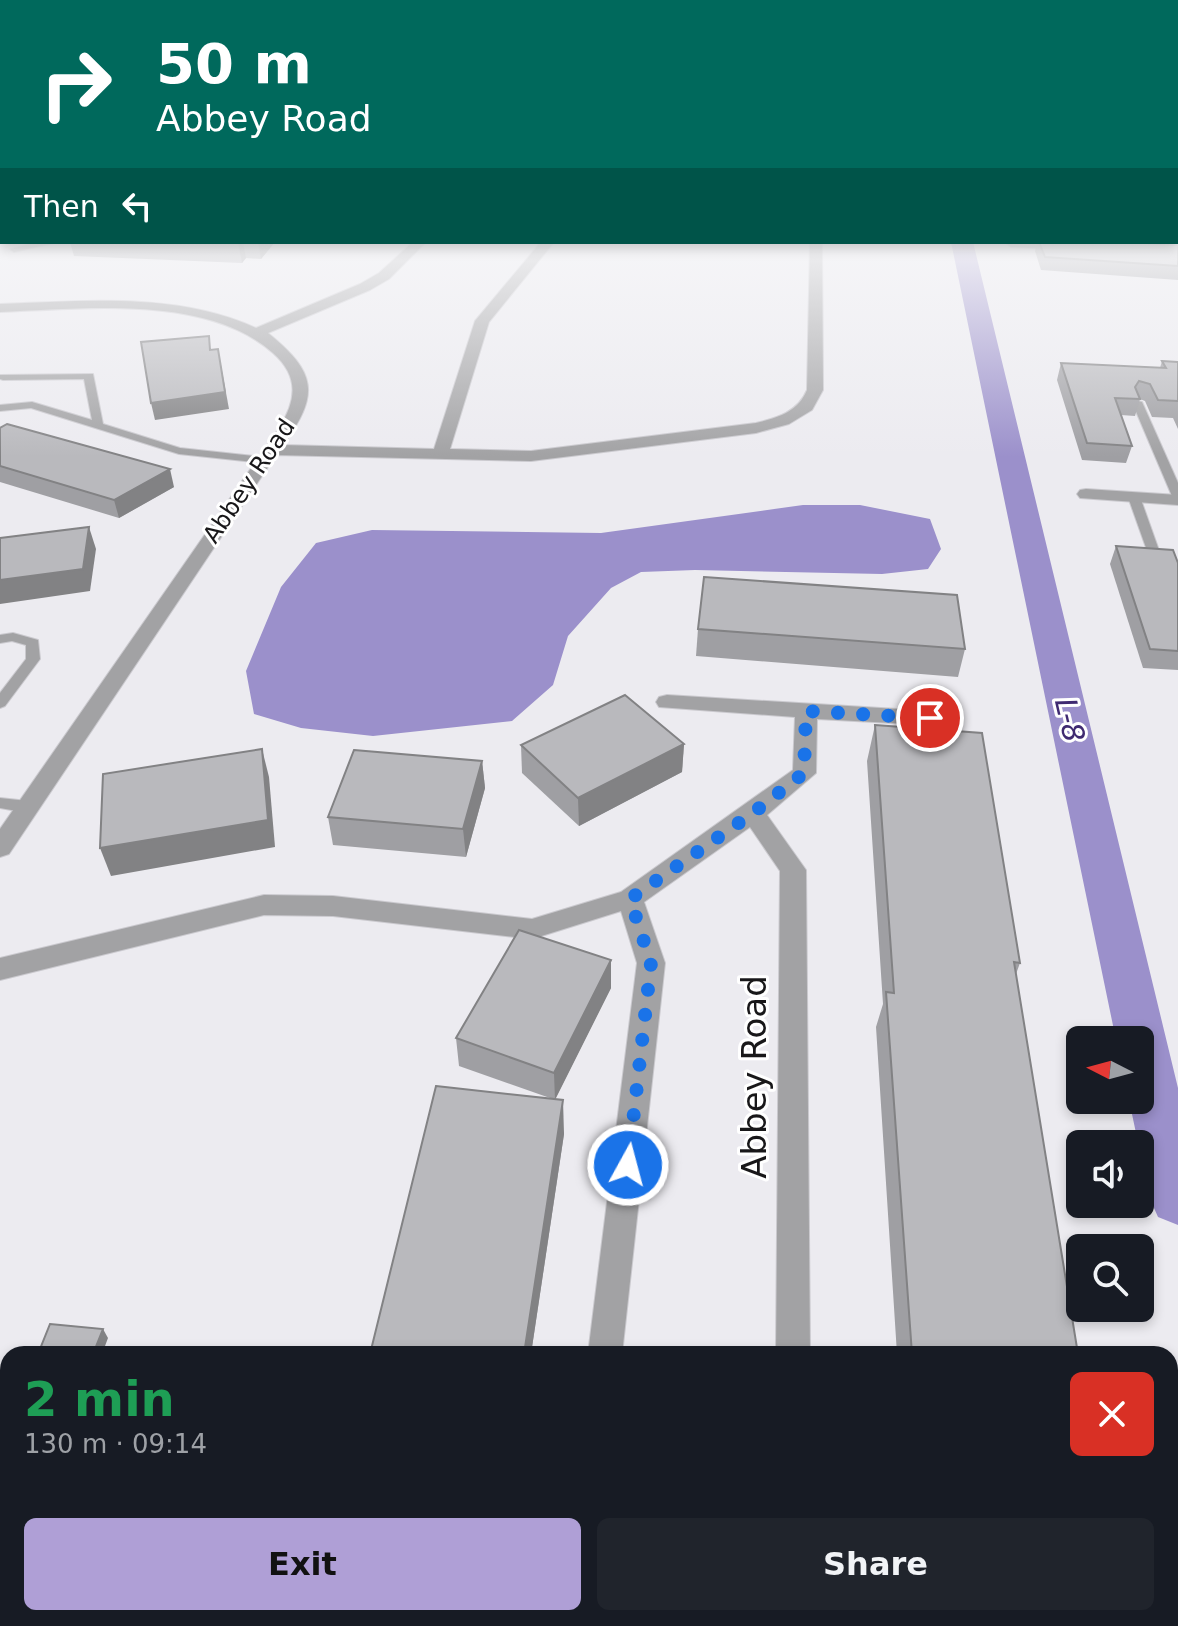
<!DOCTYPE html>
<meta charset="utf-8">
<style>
:root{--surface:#171b24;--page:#20242c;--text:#f1f3f6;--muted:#9ea1a6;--accent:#af9fd6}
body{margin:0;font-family:"DejaVu Sans",sans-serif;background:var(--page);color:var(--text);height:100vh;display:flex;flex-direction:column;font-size:30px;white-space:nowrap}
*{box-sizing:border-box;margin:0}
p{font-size:26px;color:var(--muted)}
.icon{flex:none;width:44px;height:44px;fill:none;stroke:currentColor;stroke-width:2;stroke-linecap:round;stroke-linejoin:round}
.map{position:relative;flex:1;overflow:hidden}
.panel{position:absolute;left:0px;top:1346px;width:1178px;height:280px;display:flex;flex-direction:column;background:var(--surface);border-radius:24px 24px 0 0;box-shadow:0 4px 12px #0003}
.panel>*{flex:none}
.banner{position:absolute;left:0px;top:0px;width:1178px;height:244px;box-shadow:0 4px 12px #0003;background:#00695c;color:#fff;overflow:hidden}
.needle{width:52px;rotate:276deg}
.tools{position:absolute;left:1066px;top:1026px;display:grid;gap:16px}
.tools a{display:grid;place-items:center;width:88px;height:88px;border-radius:12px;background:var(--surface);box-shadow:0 4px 12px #0003;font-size:40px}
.pin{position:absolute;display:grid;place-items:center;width:68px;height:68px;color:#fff;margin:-34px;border:4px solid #fff;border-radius:50%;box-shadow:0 2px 8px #0007}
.me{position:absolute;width:88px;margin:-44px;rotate:7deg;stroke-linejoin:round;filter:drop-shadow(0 0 6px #0008)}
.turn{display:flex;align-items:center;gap:28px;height:168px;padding:0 24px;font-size:36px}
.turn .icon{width:104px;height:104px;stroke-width:2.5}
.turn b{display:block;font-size:56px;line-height:68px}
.then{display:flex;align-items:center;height:76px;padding:0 24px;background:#0003;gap:16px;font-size:30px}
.round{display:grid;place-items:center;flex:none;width:84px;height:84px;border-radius:12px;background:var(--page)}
.summary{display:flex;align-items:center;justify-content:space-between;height:136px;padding:0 24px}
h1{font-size:48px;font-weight:700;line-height:60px;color:#1e9e55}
.action{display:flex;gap:16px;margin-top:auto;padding:16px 24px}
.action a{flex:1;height:92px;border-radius:12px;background:var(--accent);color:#111;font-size:32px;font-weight:700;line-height:92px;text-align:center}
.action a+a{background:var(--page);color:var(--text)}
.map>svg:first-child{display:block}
.water{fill:#9b90cb}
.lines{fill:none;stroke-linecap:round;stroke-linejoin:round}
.canal{fill:#9b90cb;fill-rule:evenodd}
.service-casing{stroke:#cac9ce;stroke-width:2}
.minor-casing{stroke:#cac9ce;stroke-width:2}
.service{fill:#a2a2a4;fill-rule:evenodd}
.minor{fill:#a2a2a4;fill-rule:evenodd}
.wall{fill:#9f9fa3}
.shaded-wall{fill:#828284}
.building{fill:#b9b9bd;stroke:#828284;stroke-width:2}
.route{stroke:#1a73e8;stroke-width:14;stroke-dasharray:0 25.2}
.labels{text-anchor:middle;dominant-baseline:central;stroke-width:6;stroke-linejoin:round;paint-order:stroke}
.far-street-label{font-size:24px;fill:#181719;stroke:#fff}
.water-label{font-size:30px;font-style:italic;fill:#3f2a71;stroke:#fff}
.near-street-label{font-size:34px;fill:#181719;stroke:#fff}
</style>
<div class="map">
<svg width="1178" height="1626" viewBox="0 0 1178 1626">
<rect width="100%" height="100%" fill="#ecebf0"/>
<path class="water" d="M 803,505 L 860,505 L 930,519 L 941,549 L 928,569 L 882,574 L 695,570 L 641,572 L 611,588 L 568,636 L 553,685 L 512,721 L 373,736 L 301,728 L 254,714 L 246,671 L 281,587 L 316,543 L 372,530 L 601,533 Z"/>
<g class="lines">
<path class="canal" d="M 951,242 L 973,242 L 1178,1088 L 1178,1225 L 1158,1217 L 1150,1199 L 1129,1100 L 1140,1100 L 1140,1040 L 1116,1040 Z"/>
<g class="service-casing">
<g id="service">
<path d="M 40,242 L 58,242 L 14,252 L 10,249 Z"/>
<path d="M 93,374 L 103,424 L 180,448 L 264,457 L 270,460 L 264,463 L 179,454 L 31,408 L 0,411 L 0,405 L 32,402 L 92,420 L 84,379 L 3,380 L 0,379 L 0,375 Z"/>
<path d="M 1133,400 L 1142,402 L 1178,483 L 1178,500 L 1172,496 L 1132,402 Z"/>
<path d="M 1134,493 L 1140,497 L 1161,556 L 1159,559 L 1155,560 L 1149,556 L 1128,497 Z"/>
<path d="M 13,633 L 38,640 L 40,659 L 5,706 L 0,708 L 0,693 L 26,659 L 26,645 L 12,641 L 0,643 L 0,635 Z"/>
<path d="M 0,798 L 28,801 L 36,807 L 28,813 L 0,808 Z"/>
</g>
</g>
<g class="minor-casing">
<g id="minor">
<path d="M 413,242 L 426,242 L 389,279 L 370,290 L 268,333 C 317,373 320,394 283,445 L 434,449 L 475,321 L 541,242 L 554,242 L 489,322 L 450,449 L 531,451 L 756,423 C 777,418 798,412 807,390 L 810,242 L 822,242 L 823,390 L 812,410 L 789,424 L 756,433 L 531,461 L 276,455 L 9,854 L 0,857 L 0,829 L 279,428 C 297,400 299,376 273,353 C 207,294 82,309 0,312 L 0,304 C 84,301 178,292 256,328 L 360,284 L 379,273 Z"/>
<path d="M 1005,242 L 1068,242 L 1074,246 L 1068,250 L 1011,247 Z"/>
<path d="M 1086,489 L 1178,495 L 1178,505 L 1080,498 L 1077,494 L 1080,490 Z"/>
<path d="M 667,695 L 930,711 L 938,713 L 941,718 L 938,723 L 930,725 L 817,719 L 816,773 L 767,815 L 806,870 L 810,1354 L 776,1354 L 780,871 L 750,827 L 644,902 L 665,963 L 622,1354 L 588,1354 L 637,963 L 621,911 L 532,939 L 333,916 L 264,915 L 0,980 L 0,958 L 264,895 L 333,896 L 532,919 L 621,892 L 793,770 L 795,717 L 659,707 L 656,702 L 659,697 Z"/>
</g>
</g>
<use href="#service" class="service"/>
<use href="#minor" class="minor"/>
</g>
<g class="wall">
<path d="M 1176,229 L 1178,229 L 1178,244 L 1138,243 L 1178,245 L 1178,280 L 1041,270 L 1035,251 L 1037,242 L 1176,242 Z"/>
<path d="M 70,242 L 275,242 L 261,259 L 246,258 L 242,263 L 74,256 Z"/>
<path d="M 1162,361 L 1178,362 L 1178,429 L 1173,418 L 1152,417 L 1145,401 L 1140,399 L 1135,416 L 1121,415 L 1132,446 L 1126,463 L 1082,460 L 1057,380 L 1061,363 L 1160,368 Z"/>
<path d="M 0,428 L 174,487 L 119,518 L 0,482 Z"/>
<path d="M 1116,546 L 1178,563 L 1178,670 L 1143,668 L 1110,564 Z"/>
<path d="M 698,629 L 965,649 L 958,677 L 696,656 Z"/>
<path d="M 875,725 L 1020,963 L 1016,974 L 1078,1354 L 897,1354 L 876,1027 L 883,1004 L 867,761 Z"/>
<path d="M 684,744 L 682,772 L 579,826 L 522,773 L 521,745 Z"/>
<path d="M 482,761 L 485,788 L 466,857 L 333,845 L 328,817 Z"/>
<path d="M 611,960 L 611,988 L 555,1099 L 564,1134 L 531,1354 L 370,1354 L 550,1098 L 459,1066 L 456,1038 Z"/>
</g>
<g class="shaded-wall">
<path d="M 238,242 L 243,242 L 246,258 L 242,263 Z"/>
<path d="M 258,242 L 275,242 L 261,259 Z"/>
<path d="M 218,349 L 229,409 L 155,420 L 151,403 Z"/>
<path d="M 170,469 L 174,487 L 119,518 L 114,500 Z"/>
<path d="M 89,527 L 96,549 L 90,591 L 0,604 L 0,580 Z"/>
<path d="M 684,744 L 682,772 L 579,826 L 578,798 Z"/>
<path d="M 262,749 L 269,777 L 275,847 L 111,876 L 100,848 Z"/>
<path d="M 482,761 L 485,788 L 466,857 L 463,829 Z"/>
<path d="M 611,960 L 611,988 L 555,1100 L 554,1073 Z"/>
<path d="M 563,1100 L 564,1134 L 531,1354 L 524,1354 Z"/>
<path d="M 103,1329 L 108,1338 L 102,1354 L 93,1354 Z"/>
</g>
<g class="building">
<path d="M 1039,242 L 1120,242 L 1178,245 L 1178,266 L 1045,257 Z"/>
<path d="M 209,336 L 210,350 L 218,349 L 225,392 L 151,403 L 141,342 Z"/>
<path d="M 1162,361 L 1178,362 L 1178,401 L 1158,400 L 1150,384 L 1139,381 L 1135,387 L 1140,399 L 1115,398 L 1132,446 L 1087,443 L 1061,363 L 1166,368 Z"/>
<path d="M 7,424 L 170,469 L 114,500 L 0,466 L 0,428 Z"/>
<path d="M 89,527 L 83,569 L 0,580 L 0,538 Z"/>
<path d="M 1116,546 L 1173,550 L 1178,563 L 1178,651 L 1150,649 Z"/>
<path d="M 704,577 L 957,595 L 965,649 L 698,629 Z"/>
<path d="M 625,695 L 684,744 L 578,798 L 521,745 Z"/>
<path d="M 875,725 L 982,733 L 1020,963 L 1014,962 L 1078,1354 L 912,1354 L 886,992 L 894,993 Z"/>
<path d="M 262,749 L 268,820 L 100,848 L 103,774 Z"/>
<path d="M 354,750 L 482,761 L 463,829 L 328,817 Z"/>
<path d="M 519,930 L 611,960 L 554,1073 L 456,1038 Z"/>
<path d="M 436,1086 L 563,1100 L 524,1354 L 370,1354 Z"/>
<path d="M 50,1324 L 103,1329 L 93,1354 L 38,1354 Z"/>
<path d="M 579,1618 L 863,1618 L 929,1626 L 578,1626 Z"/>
</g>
<linearGradient id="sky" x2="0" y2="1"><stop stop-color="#89a6dc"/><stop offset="0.5" stop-color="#f6f6f8"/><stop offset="1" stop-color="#f6f6f8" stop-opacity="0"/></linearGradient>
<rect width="1178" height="457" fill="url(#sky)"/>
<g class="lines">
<path class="route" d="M 628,1165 L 651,963 L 630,899 L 753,813 L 804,773 L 806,711 L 930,718"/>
</g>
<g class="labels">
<g class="far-street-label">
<text transform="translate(249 481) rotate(-56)">Abbey Road</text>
</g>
<g class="water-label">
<text transform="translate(1070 720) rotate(77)">L-8</text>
</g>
<g class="near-street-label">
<text transform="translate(754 1077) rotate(-90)">Abbey Road</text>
</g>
</g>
</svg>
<div class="tools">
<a><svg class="needle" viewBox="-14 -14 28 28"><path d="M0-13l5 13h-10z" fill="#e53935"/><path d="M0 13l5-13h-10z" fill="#9ea1a6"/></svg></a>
<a><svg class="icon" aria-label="sound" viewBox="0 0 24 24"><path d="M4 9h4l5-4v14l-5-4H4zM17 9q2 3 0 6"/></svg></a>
<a><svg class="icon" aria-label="search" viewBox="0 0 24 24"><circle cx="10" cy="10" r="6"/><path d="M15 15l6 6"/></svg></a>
</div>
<div class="pin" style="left:930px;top:718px;background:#d93025"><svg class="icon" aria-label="arrive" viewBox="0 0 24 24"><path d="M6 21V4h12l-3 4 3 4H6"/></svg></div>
<svg class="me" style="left:628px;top:1165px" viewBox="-20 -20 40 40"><circle r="17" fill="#1a73e8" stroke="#fff" stroke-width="3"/><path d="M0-11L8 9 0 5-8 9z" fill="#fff"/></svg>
<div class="banner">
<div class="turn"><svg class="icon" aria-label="right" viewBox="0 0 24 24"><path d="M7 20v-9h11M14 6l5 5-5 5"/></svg><div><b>50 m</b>Abbey Road</div></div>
<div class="then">Then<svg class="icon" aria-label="left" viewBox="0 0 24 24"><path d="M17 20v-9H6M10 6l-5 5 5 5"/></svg></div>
</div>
<section class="panel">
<div class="summary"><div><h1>2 min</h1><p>130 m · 09:14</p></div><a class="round" style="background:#d93025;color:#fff"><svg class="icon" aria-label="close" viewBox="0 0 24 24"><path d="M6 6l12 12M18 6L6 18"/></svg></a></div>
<div class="action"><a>Exit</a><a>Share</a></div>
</section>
</div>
